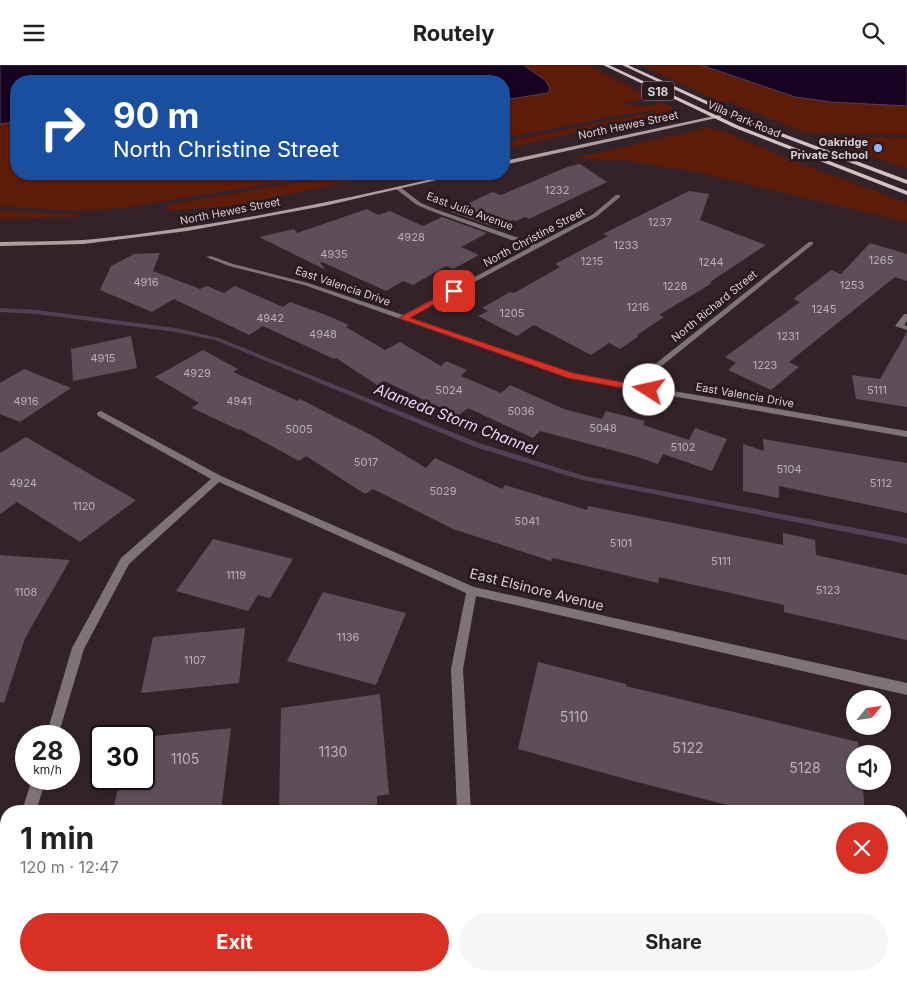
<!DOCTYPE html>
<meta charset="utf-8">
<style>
:root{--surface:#fff;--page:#f6f6f6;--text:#222;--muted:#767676;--accent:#d93025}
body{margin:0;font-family:Inter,sans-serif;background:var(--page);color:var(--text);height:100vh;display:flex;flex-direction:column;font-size:19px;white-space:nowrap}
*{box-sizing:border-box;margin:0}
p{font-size:16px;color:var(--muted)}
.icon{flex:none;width:28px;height:28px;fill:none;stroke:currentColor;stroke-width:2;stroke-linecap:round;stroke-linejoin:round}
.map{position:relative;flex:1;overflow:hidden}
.drawer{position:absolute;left:0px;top:740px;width:908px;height:176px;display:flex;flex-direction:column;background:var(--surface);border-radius:20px 20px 0 0;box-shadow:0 1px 4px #0004}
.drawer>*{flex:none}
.top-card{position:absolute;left:10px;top:10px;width:500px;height:105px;border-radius:20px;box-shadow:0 1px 4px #0004;background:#1a4fa0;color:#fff;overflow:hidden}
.needle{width:32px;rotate:61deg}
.fabs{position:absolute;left:846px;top:625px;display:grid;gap:10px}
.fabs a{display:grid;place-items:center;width:45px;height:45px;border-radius:50%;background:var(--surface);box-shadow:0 1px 4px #0004;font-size:25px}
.speed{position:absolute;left:15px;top:660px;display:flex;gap:10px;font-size:25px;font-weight:700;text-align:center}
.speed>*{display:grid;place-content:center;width:65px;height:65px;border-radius:50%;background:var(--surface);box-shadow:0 1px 4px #0004;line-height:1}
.speed small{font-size:12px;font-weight:400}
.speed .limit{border:2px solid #111;border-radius:8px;background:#fff;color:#111}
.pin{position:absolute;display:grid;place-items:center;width:42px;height:42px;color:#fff;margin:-21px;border-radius:10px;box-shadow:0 2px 8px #0006}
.me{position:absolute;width:55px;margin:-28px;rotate:280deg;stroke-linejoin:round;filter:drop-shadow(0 0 4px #0008)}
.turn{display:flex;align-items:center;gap:18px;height:105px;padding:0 20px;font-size:22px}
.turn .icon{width:65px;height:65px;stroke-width:2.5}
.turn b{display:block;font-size:35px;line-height:42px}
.round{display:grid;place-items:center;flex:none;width:52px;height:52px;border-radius:26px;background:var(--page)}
.overview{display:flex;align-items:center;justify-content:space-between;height:85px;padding:0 20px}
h1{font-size:30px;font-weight:700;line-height:38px}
.action{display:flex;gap:10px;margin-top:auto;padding:10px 20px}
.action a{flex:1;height:58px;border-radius:30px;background:var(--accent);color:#fff;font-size:20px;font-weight:700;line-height:58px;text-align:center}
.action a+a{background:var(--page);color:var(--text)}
header{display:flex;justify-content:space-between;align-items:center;height:65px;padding:0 20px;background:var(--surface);font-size:22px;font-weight:700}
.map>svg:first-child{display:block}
.green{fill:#5d1b08}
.water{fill:#190221;stroke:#534057}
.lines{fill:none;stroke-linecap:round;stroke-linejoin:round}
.stream{fill:#534057;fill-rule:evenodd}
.building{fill:#5d4e59}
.service{fill:#7e7475;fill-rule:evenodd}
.minor{fill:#7e7475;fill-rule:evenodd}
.secondary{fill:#afa0a0;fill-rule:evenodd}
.primary{fill:#d5c1c2;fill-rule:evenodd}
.route{fill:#d93025;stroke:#8d1f18}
.poi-dot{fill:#8cb9fc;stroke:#28191f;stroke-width:2}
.labels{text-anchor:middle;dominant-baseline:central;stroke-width:5;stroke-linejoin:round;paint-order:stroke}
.far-street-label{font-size:11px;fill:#dbd0d4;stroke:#28191f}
.far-poi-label{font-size:11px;font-weight:bold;fill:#dbd0d4;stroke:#28191f;text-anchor:end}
.number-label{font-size:11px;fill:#bcb0b5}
.shield{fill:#28191f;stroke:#a5999e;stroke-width:1}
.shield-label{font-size:12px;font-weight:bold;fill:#dbd0d4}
.street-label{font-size:14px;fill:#dbd0d4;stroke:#28191f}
.near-number-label{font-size:14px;fill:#bcb0b5}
.water-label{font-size:15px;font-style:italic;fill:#edd1f7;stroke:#28191f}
</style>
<header><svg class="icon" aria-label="menu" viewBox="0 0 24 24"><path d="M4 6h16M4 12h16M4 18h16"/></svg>Routely<svg class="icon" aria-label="search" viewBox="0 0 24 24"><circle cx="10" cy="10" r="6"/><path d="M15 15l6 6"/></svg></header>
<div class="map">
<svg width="907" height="916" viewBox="0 0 907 916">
<rect width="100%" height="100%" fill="#332328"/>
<g class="green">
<path d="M 523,0 L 588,0 L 651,32 L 620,39 L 649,41 L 662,37 L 678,45 L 504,84 L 504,77 L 659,46 L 633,48 L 504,73 L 504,35 L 548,28 L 529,4 Z"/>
<path d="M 641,0 L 701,0 L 795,32 L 831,37 L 907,41 L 907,70 L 806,68 L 727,36 L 721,37 Z"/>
<path d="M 16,57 L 16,109 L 331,109 L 124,143 L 78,146 L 0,141 L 0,59 Z"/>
<path d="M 706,63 L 720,65 L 798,98 L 907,138 L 907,157 L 691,106 L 617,94 L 615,96 L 575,93 Z"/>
<path d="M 837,72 L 907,73 L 907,104 L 823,75 Z"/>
<path d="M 347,109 L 386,109 L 232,141 L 168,146 L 167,140 Z"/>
<path d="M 0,146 L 80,150 L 80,152 L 0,154 Z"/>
</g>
<g class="water">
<path d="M 0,0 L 523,0 L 545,15 L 550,23 L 548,28 L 504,35 L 504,16 L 16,16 L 16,57 L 0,59 Z"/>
<path d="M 701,0 L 907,0 L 907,41 L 831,37 L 795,32 Z"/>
</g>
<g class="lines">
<path class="stream" d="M 0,243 L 37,245 L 176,263 L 219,273 L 479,378 L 584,411 L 907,473 L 907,479 L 582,415 L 475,382 L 215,275 L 176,267 L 37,249 L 0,247 Z"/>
</g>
<g class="building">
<path d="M 580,99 L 607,117 L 529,154 L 525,152 L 516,156 L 513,155 L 497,163 L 451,147 L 492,127 L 501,130 L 567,102 Z"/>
<path d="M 689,126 L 709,129 L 700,155 L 766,180 L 710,217 L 712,218 L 659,250 L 664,252 L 637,270 L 639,271 L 620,284 L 609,278 L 591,290 L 534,260 L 517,271 L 478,251 L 488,246 L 482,243 L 510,227 L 514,228 L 560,202 L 555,199 L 608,171 L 603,169 Z"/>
<path d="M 367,144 L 378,150 L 390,146 L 423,161 L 442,152 L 487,168 L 461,182 L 479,190 L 453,204 L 446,201 L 413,220 L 403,216 L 386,226 L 322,197 L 320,198 L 326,205 L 259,172 L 294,164 L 297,168 Z"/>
<path d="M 870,178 L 907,189 L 907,216 L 895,212 L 789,297 L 799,302 L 771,325 L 728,305 L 736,298 L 725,292 L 800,237 L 793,234 L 831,205 L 841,209 Z"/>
<path d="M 160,188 L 153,206 L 200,224 L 207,221 L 224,228 L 235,221 L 283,242 L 290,237 L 326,250 L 349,260 L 346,262 L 385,285 L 400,277 L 441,301 L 446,296 L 467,305 L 461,311 L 501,328 L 510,320 L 564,344 L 602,354 L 606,346 L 645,356 L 643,360 L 689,375 L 695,363 L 727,374 L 712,406 L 663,389 L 658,399 L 638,392 L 540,366 L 533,373 L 468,343 L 458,351 L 384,316 L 377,320 L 336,293 L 334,294 L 263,261 L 249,270 L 174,234 L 152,247 L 100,225 L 111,201 L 134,189 Z"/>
<path d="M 907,267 L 907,342 L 856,334 L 852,310 L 880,314 Z"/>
<path d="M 131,271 L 137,303 L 73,316 L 71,284 Z"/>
<path d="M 203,285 L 238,304 L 233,307 L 298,336 L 300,334 L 371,370 L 426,403 L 435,393 L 502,424 L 505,420 L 587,445 L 588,441 L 783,480 L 783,468 L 815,475 L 816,490 L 907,510 L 907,575 L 784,547 L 784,540 L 659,512 L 658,518 L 553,493 L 551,496 L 453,464 L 373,424 L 365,429 L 306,391 L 299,396 L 240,364 L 239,365 L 192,343 L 199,338 L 155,312 Z"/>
<path d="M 24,304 L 71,323 L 20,357 L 0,349 L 0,318 Z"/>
<path d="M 26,372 L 100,415 L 136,435 L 80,477 L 17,437 L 0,449 L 0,388 Z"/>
<path d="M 763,374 L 907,398 L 907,448 L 779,421 L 779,433 L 743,426 L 743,379 L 764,386 Z"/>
<path d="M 213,474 L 293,494 L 270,533 L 258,530 L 248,546 L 176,526 Z"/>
<path d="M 0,490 L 70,495 L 25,573 L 4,638 L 0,637 Z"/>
<path d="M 323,527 L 406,548 L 376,620 L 287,596 Z"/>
<path d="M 245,563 L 239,618 L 141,628 L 153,572 Z"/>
<path d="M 538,597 L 626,619 L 626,621 L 858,677 L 859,689 L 855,689 L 855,716 L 862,716 L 865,746 L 751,746 L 633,716 L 518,684 Z"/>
<path d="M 380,629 L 389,729 L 377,731 L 377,746 L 279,746 L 281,643 Z"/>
<path d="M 231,663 L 221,746 L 113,746 L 120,714 L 144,714 L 144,672 Z"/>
</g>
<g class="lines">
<path class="service" d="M 904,249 L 907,249 L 907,256 L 904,260 L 907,261 L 907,265 L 895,261 Z"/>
<g class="minor">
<path d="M 396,122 L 400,122 L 421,138 L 435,144 L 536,179 L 592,150 L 616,130 L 620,130 L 620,132 L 596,152 L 409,252 L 573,309 L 630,319 L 809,177 L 813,177 L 813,179 L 638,320 L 907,366 L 907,372 L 568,313 L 304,220 L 229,201 L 206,192 L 211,191 L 233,199 L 308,218 L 403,250 L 531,182 L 431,146 L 417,140 L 396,124 Z"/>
<path d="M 101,346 L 221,411 L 474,522 L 907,618 L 907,630 L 476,531 L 463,604 L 471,746 L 457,746 L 451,604 L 466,528 L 219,417 L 129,499 L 84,584 L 58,671 L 46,671 L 72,583 L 121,493 L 211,414 L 98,351 L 97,349 L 98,347 Z"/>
<path d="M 32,714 L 46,714 L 36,746 L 22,746 Z"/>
<path d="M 6,817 L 6,848 L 5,850 L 0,853 L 0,821 Z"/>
</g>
<g class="secondary">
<path d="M 728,48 L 730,50 L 504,100 L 504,96 Z"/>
<path d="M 454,109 L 463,109 L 324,141 L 187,166 L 83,179 L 0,181 L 0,177 C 32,176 63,177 95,174 C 216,162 336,136 454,109 Z"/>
</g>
<g class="primary">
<path d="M 603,0 L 609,0 L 739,61 L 907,126 L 907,130 L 735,63 Z"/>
<path d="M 622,0 L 628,0 L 755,58 L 907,115 L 907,119 L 751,60 Z"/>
</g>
</g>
<path class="route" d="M 451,225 L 457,226 L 410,253 L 573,308 L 649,322 L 654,325 L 649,328 L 568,313 L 399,253 Z"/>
<circle class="poi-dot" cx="878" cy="83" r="5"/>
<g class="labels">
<g class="far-street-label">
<text transform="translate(744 54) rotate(23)">Villa Park Road</text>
<text transform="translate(628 60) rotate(-12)">North Hewes Street</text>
<text transform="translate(230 146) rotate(-11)">North Hewes Street</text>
<text transform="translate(470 146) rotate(20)">East Julie Avenue</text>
<text transform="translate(534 172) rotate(-28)">North Christine Street</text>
<text transform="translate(343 221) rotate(19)">East Valencia Drive</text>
<text transform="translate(714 241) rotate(-39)">North Richard Street</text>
<text transform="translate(745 330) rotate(10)">East Valencia Drive</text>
</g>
<g class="far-poi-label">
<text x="868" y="77">Oakridge<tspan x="868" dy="13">Private School</tspan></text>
</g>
<g class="number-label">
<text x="557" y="125">1232</text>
<text x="660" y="157">1237</text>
<text x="411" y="172">4928</text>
<text x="626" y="180">1233</text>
<text x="334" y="189">4935</text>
<text x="881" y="195">1265</text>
<text x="592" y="196">1215</text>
<text x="711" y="197">1244</text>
<text x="146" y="217">4916</text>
<text x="852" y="220">1253</text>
<text x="675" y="221">1228</text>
<text x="638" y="242">1216</text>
<text x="824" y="244">1245</text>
<text x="512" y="248">1205</text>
<text x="270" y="253">4942</text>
<text x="323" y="269">4948</text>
<text x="788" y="271">1231</text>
<text x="103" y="293">4915</text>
<text x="765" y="300">1223</text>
<text x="197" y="308">4929</text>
<text x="449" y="325">5024</text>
<text x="877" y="325">5111</text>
<text x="26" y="336">4916</text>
<text x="239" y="336">4941</text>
<text x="521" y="346">5036</text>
<text x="603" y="363">5048</text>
<text x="299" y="364">5005</text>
<text x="683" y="382">5102</text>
<text x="366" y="397">5017</text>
<text x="789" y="404">5104</text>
<text x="23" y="418">4924</text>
<text x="881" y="418">5112</text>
<text x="443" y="426">5029</text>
<text x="84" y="441">1120</text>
<text x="527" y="456">5041</text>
<text x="621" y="478">5101</text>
<text x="721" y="496">5111</text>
<text x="236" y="510">1119</text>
<text x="828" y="525">5123</text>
<text x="26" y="527">1108</text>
<text x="348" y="572">1136</text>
<text x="195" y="595">1107</text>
</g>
<rect class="shield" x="642" y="16.5" width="32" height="19" rx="4"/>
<g class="shield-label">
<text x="658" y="26">S18</text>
</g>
<g class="street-label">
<text transform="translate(537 524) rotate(14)">East Elsinore Avenue</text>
</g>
<g class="near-number-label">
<text x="574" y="651">5110</text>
<text x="688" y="682">5122</text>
<text x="333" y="686">1130</text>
<text x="185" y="693">1105</text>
<text x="805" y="702">5128</text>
</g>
<g class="water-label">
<text transform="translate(456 354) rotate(21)">Alameda Storm Channel</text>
</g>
</g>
</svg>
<div class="fabs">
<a><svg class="needle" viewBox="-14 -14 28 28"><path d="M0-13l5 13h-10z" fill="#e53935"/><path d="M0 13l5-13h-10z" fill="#767676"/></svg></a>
<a><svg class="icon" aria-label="sound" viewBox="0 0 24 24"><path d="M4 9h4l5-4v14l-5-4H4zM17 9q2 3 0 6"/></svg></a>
</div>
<div class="speed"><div>28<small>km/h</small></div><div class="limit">30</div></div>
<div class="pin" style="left:454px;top:226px;background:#d93025"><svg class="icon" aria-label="arrive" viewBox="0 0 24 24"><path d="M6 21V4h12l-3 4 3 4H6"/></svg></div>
<svg class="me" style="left:649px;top:325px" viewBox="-20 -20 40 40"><circle r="19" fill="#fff"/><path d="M0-13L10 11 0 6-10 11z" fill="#d93025"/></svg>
<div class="top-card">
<div class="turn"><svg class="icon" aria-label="right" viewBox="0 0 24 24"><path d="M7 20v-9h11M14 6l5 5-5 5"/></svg><div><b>90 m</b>North Christine Street</div></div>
</div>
<section class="drawer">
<div class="overview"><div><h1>1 min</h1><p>120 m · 12:47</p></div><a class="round" style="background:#d93025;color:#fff"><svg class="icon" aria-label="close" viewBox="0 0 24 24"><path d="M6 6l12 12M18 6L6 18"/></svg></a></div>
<div class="action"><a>Exit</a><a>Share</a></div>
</section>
</div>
